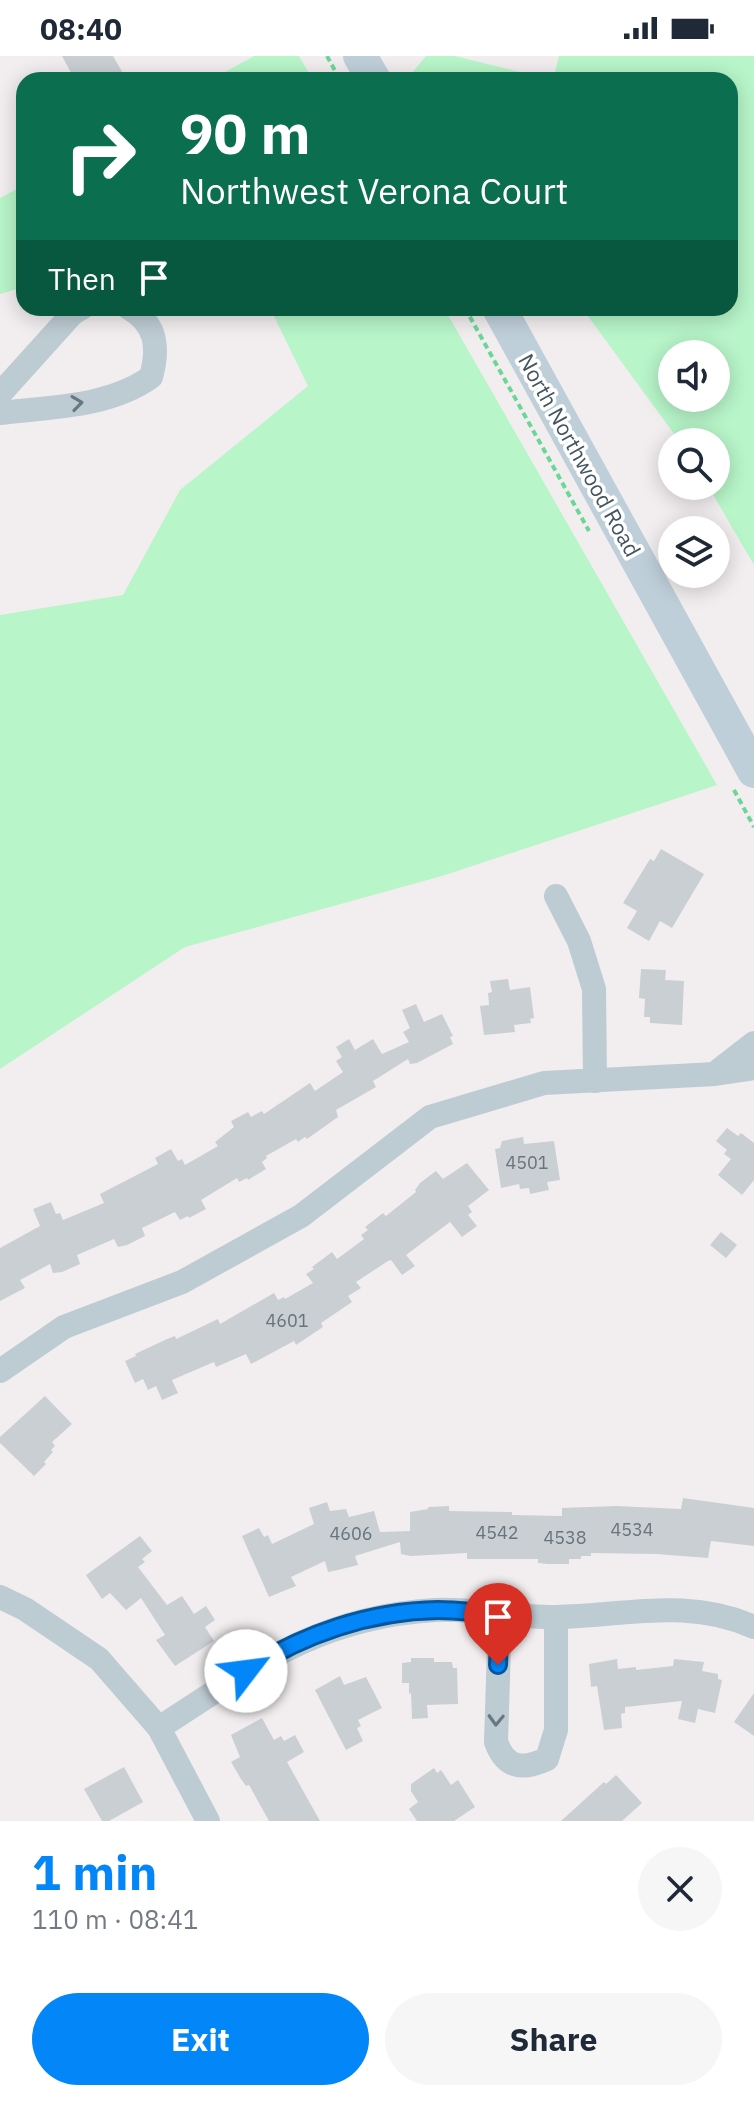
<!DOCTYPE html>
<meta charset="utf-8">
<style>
:root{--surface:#fff;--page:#f6f6f7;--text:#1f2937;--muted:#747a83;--accent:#0386f8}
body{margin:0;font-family:"IBM Plex Sans",sans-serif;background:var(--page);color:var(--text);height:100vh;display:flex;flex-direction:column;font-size:30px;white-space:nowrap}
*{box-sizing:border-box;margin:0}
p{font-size:26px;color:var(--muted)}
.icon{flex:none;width:44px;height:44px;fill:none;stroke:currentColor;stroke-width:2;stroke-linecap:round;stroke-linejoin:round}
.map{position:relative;height:1765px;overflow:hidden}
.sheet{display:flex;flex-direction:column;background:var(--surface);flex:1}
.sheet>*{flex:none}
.banner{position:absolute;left:16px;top:16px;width:722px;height:244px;border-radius:24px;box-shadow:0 4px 20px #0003;background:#0b6e4f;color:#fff;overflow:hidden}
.buttons{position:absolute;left:658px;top:284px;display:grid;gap:16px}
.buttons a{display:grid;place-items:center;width:72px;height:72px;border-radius:50%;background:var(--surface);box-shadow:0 4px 20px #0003;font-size:40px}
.pin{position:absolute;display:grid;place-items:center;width:68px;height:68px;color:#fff;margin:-82px -34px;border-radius:50% 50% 50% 0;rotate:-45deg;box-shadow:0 0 8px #0007}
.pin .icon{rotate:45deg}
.me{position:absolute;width:88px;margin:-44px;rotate:60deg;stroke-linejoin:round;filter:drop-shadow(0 0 6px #0008)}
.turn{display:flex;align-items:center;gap:28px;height:168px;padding:0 32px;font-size:36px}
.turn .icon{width:104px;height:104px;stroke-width:2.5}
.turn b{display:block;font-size:56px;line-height:68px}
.then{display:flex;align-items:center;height:76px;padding:0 32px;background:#0003;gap:16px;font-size:30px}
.round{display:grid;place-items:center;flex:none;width:84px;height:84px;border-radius:42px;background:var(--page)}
.head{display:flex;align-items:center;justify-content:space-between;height:136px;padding:0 32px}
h1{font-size:48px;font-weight:800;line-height:60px;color:var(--accent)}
.primary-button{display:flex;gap:16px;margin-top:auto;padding:16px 32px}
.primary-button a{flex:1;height:92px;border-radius:48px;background:var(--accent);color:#fff;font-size:32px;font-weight:800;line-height:92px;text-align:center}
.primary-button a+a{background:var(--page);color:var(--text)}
.status{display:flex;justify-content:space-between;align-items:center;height:56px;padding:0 40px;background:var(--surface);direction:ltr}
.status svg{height:22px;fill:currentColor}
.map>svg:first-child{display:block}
.green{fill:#b8f5c9;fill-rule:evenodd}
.building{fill:#cacfd4}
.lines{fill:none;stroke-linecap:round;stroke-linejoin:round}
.path{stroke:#6bd797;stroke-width:4;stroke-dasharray:6 4;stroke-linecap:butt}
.street{stroke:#bdcbd3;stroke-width:24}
.secondary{stroke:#bfcfda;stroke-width:34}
.oneway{stroke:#687882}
.route-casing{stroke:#0257a1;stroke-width:20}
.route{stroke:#0386f8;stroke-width:14}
.labels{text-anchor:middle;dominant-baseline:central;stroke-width:7;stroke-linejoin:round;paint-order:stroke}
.number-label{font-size:18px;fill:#66747c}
.street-label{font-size:22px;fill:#44555f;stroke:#fff}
</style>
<div class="status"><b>08:40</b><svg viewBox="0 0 49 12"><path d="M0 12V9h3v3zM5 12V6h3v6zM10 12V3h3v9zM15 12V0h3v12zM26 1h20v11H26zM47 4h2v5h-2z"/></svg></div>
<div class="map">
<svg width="754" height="1765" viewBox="0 0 754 1765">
<rect width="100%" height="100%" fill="#f2eeef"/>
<g class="green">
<path d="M 254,0 L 299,0 L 313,24 L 211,24 Z"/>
<path d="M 426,0 L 455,0 L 553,24 L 559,0 L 754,0 L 754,509 L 708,430 L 716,430 L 716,386 L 680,386 L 582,252 L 730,252 L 730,24 L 415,24 L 411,18 ZM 716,298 L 716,342 L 672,342 L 672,298 Z"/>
<path d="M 24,129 L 24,231 L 0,238 L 0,142 Z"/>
<path d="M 270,252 L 444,252 L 717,729 L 442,820 L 185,891 L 0,1013 L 0,559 L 123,539 L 180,434 L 308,330 Z"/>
</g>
<g class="building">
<path d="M 62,0 L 113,0 L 124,19 L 114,24 L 75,24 Z"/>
<path d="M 661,793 L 704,818 L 672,872 L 660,865 L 649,885 L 627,872 L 637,855 L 623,847 L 650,803 L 654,805 Z"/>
<path d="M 641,913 L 666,914 L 665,924 L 684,925 L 682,969 L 650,967 L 650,961 L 644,961 L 645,943 L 639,942 Z"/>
<path d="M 508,923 L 510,934 L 530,931 L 534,962 L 530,963 L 531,967 L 514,969 L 515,976 L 484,979 L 480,950 L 489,949 L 488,937 L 492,936 L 490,925 Z"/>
<path d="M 416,948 L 424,966 L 442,958 L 453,980 L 450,981 L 453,988 L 417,1007 L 410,1008 L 408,1003 L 373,1025 L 376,1031 L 336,1054 L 338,1061 L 307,1083 L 305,1081 L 298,1086 L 296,1083 L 266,1100 L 267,1102 L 262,1106 L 266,1113 L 248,1124 L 247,1122 L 239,1126 L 237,1122 L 201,1144 L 206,1153 L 189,1162 L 188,1160 L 180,1164 L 175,1156 L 142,1172 L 145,1180 L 127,1189 L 118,1191 L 114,1183 L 77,1199 L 80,1208 L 62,1216 L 53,1217 L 50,1208 L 20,1224 L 25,1232 L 0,1245 L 0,1192 L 40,1170 L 33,1153 L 51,1146 L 56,1158 L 60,1157 L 63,1164 L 104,1147 L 100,1138 L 158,1108 L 155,1102 L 171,1093 L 178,1105 L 182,1103 L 185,1109 L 218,1090 L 215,1086 L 234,1071 L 231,1065 L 248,1056 L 251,1061 L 262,1055 L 264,1058 L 310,1027 L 315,1035 L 343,1016 L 336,1005 L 342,1001 L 336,991 L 349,983 L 355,994 L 373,983 L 382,998 L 409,986 L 403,976 L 410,972 L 402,954 Z"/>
<path d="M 727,1072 L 738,1080 L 741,1077 L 754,1087 L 754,1124 L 742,1139 L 718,1119 L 731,1103 L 724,1098 L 727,1094 L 716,1085 Z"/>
<path d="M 523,1081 L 524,1088 L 554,1085 L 560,1124 L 547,1126 L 549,1134 L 530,1138 L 529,1132 L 520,1133 L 519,1128 L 501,1132 L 495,1093 L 500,1092 L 502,1085 Z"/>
<path d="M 467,1107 L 489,1134 L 468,1150 L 472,1156 L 468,1159 L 477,1170 L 462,1181 L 450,1166 L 406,1199 L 415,1210 L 402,1219 L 391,1204 L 388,1205 L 356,1226 L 361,1232 L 348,1240 L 352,1246 L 321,1267 L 323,1271 L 296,1289 L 294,1285 L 251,1308 L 246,1298 L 216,1311 L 214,1306 L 172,1324 L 178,1337 L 162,1344 L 156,1330 L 148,1334 L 143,1323 L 135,1327 L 125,1305 L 136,1300 L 135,1298 L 167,1283 L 175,1280 L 176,1283 L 218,1263 L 220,1268 L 274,1237 L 278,1244 L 284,1241 L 285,1243 L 313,1227 L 306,1218 L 314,1213 L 312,1211 L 332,1196 L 337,1203 L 364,1183 L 361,1179 L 368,1174 L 365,1171 L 383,1157 L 386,1160 L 416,1136 L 415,1134 L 420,1127 L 436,1115 L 443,1123 Z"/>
<path d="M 721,1176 L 737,1189 L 726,1202 L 710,1189 Z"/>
<path d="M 45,1340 L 72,1368 L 52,1386 L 55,1390 L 51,1394 L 53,1396 L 44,1406 L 46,1408 L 34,1420 L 0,1387 L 0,1381 Z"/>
<path d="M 683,1442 L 754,1452 L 754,1490 L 711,1485 L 708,1502 L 656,1498 L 591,1497 L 591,1500 L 581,1500 L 581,1503 L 569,1503 L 569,1508 L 548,1508 L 538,1507 L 538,1503 L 467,1503 L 467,1497 L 410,1500 L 401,1498 L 400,1486 L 355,1500 L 358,1509 L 338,1514 L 328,1516 L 325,1505 L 291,1521 L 296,1530 L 269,1541 L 242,1480 L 259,1472 L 264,1481 L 268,1479 L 272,1488 L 314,1468 L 309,1452 L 327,1446 L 330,1455 L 346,1453 L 349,1461 L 374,1455 L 380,1476 L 410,1475 L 410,1456 L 428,1453 L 428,1451 L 449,1450 L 449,1455 L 512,1456 L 512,1459 L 562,1460 L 562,1452 L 617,1450 L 681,1453 Z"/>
<path d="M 140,1480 L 152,1495 L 142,1503 L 145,1506 L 138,1511 L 167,1549 L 182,1540 L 194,1558 L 206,1550 L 215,1564 L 205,1571 L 214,1585 L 175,1610 L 156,1584 L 165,1579 L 141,1542 L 126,1554 L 110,1537 L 102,1543 L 86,1519 Z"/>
<path d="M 411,1602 L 434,1602 L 434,1606 L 452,1606 L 453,1612 L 457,1612 L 458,1648 L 427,1649 L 428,1662 L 412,1663 L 411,1637 L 409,1638 L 409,1627 L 402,1627 L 402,1607 L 411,1606 Z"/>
<path d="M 617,1603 L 618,1613 L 636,1611 L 636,1614 L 673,1610 L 674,1603 L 704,1606 L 702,1615 L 718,1618 L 718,1623 L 722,1624 L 715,1657 L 698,1653 L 695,1667 L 678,1663 L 682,1645 L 625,1651 L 625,1657 L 621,1658 L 622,1672 L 604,1674 L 597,1630 L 591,1631 L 589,1608 Z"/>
<path d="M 340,1620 L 344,1629 L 366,1621 L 382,1652 L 358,1664 L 361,1670 L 357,1672 L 363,1685 L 346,1694 L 315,1634 Z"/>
<path d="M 754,1637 L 754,1680 L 734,1666 Z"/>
<path d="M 262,1662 L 274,1684 L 281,1680 L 284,1685 L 295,1679 L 304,1696 L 287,1706 L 320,1765 L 269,1765 L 249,1729 L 246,1730 L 241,1723 L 231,1706 L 240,1701 L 231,1679 Z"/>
<path d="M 124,1711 L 143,1746 L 109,1765 L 102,1765 L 84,1733 Z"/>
<path d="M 434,1712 L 437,1717 L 441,1714 L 451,1729 L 458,1724 L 475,1751 L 454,1765 L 417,1765 L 409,1753 L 418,1746 L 411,1735 L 411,1728 Z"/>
<path d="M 616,1719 L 642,1747 L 622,1765 L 561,1765 L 604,1726 L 606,1728 Z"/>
</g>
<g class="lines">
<g class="path">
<path d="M 327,0 L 340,24"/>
<path d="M 465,252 L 589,475"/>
<path d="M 734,734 L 754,771"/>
</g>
<g class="street">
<path d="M 0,338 L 73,257 L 82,252"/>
<path d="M 0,357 C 51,351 109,351 151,321 C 159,292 157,268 129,252"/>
<path d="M 556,840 L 579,885 L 594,933 L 595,1025"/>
<path d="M 718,1015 L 754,987"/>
<path d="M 0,1315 L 64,1271 L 182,1226 L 301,1160 L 430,1061 L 544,1027 L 715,1018 L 754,1012"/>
<path d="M 0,1541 L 25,1553 L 99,1603 L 159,1672 L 208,1765"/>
<path d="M 500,1558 L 496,1686 C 506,1713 523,1714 547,1703 L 556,1674 L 556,1562"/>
<path d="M 159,1672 C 253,1611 318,1561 435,1554 C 475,1552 516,1562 556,1561 C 624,1560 688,1541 754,1571"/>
</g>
<g class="secondary">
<path d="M 360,0 L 374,24"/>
<path d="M 499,252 L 754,715"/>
</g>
</g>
<defs><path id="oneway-chevron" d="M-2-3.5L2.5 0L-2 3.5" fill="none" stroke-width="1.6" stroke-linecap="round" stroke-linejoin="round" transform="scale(2)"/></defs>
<g class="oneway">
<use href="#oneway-chevron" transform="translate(77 347) rotate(-8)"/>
<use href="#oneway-chevron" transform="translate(496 1664) rotate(92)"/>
</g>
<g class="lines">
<g class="route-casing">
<path id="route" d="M 246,1615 C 303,1578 370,1555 438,1554 C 458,1554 479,1557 500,1558 L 498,1609"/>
</g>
<use href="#route" class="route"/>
</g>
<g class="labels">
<g class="number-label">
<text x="527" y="1106">4501</text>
<text x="287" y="1264">4601</text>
<text x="632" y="1473">4534</text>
<text x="497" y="1476">4542</text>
<text x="351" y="1477">4606</text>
<text x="565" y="1481">4538</text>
</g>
<g class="street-label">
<text transform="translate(580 399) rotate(61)">North Northwood Road</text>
</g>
</g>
</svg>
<div class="buttons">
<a><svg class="icon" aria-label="sound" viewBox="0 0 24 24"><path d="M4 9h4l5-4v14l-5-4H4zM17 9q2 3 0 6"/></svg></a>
<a><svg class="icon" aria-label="search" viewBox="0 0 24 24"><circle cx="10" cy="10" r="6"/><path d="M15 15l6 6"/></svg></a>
<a><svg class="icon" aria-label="layers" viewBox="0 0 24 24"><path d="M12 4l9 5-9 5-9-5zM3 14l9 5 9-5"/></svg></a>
</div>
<div class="pin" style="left:498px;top:1609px;background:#d93025"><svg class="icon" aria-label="arrive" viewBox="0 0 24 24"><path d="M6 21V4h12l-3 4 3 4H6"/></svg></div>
<svg class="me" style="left:246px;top:1615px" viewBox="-20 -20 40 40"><circle r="19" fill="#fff"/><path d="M0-13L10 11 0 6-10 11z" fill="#0386f8"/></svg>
<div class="banner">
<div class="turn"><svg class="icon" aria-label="right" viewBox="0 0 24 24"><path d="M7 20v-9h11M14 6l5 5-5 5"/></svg><div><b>90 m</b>Northwest Verona Court</div></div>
<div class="then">Then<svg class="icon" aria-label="arrive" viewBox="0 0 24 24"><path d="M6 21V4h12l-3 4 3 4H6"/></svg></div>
</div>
</div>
<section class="sheet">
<div class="head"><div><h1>1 min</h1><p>110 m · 08:41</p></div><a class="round"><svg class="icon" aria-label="close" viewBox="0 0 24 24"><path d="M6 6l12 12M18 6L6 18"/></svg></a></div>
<div class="primary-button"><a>Exit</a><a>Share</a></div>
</section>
